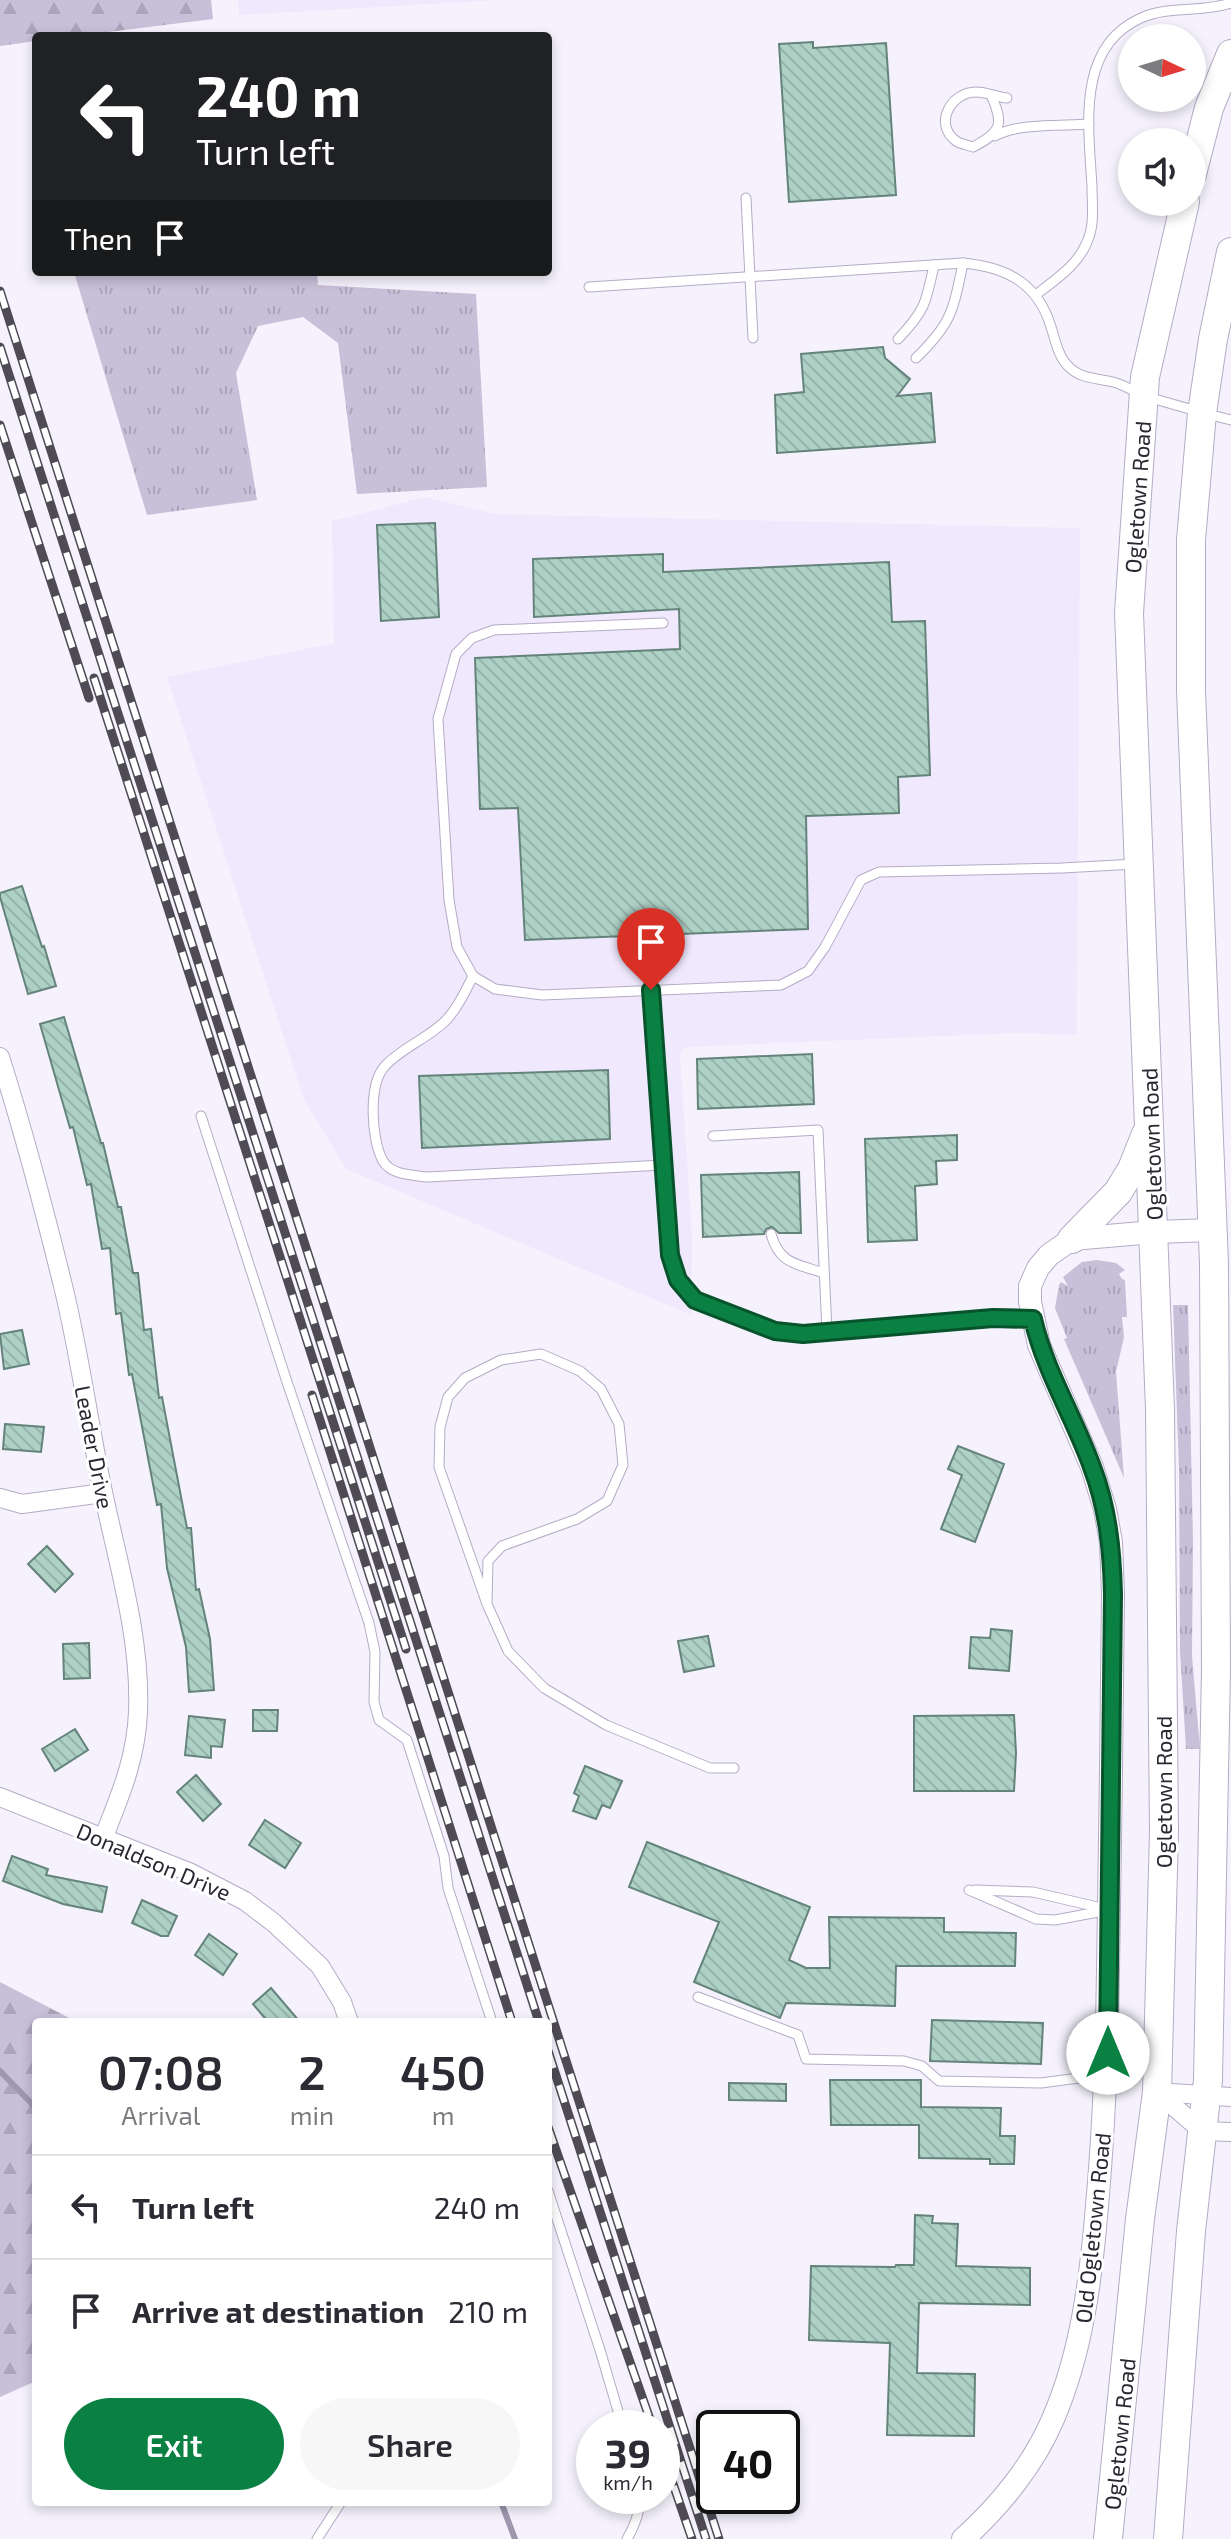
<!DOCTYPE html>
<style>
:root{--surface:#fff;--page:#f7f7f7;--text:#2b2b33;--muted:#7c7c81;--line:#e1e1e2;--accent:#0b8043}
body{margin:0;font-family:"Exo 2",sans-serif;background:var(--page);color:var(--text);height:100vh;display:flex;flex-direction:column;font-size:30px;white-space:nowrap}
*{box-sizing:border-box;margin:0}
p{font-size:26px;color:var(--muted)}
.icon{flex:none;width:44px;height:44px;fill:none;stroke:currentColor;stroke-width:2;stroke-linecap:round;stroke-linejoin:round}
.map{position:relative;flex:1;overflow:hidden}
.details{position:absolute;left:32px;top:2018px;width:520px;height:488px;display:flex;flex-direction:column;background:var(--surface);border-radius:8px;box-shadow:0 4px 12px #0003}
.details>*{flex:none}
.top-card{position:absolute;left:32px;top:32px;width:520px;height:244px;border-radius:8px;box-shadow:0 4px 12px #0003;background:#202124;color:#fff;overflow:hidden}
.needle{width:52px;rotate:94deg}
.fabs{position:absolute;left:1118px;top:24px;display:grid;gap:16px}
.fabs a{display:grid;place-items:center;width:88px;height:88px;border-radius:50%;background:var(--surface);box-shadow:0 4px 12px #0003;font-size:40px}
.speed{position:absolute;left:576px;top:2410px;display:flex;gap:16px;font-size:40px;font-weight:700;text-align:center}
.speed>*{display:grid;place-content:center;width:104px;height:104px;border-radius:50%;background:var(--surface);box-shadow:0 4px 12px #0003;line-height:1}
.speed small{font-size:20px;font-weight:400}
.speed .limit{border:4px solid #111;border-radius:12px;background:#fff;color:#111}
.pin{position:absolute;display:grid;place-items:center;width:68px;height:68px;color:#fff;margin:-82px -34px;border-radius:50% 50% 50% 0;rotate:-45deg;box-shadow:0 0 8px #0007}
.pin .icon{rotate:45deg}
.me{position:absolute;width:88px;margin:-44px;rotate:0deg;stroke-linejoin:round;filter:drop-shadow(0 0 6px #0008)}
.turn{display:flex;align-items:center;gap:28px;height:168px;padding:0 32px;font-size:36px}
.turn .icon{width:104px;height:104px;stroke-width:2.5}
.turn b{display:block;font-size:56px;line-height:68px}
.then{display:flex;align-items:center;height:76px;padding:0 32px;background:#0003;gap:16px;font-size:30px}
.eta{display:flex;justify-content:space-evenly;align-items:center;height:136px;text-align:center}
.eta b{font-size:48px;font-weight:600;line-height:56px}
.cta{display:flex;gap:16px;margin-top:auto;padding:16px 32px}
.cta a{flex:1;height:92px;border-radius:48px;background:var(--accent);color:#fff;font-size:32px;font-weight:600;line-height:92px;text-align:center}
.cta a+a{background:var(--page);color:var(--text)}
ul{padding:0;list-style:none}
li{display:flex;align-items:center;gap:24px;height:104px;padding:0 32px;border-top:2px solid var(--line)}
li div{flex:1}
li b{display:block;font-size:30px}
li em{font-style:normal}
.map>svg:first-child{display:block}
.built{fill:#f0e9fe}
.grass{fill:url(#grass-tufts)}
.forest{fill:url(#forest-firs)}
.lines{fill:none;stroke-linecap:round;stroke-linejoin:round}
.stream{stroke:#9f96b0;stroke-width:6}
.building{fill:url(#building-back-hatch);stroke:#64847b;stroke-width:2}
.service-casing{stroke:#b5abc6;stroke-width:11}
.minor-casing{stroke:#b5abc6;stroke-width:20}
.tertiary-casing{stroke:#b5abc6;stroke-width:24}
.primary-casing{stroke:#b5abc6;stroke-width:30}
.service{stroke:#fff;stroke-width:9}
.minor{stroke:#fff;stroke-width:18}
.tertiary{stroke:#fff;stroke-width:22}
.primary{stroke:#fff;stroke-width:28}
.rail-casing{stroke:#4e4b55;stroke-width:9}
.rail{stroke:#fff;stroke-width:6;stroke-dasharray:18;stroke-linecap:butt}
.route-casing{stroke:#07532c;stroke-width:20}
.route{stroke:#0b8043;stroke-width:14}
.labels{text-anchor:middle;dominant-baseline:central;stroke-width:6;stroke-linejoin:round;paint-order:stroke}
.street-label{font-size:22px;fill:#2a2731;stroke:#fff}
</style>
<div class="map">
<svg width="1231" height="2539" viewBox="0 0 1231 2539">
<defs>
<pattern id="grass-tufts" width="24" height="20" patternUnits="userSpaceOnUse" patternTransform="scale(2)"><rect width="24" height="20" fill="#c8bfd8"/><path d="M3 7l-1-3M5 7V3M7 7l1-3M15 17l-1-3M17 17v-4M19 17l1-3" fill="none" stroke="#aca4ba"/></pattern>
<pattern id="forest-firs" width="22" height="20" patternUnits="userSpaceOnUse" patternTransform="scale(2)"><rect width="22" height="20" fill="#c8bfd8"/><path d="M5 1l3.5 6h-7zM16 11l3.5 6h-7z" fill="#aca4ba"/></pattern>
<pattern id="building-back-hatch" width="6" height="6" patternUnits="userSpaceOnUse" patternTransform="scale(2)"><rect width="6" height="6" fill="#aed1c6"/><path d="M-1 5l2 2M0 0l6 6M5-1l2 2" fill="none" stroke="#96b3ab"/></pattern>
</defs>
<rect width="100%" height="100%" fill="#f5f2fd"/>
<g class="built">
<path d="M 238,0 L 499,0 L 239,15 Z"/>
<path d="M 425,497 L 496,514 L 1080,528 L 1077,1035 L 1014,1033 L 686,1047 L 680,1054 L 692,1235 L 691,1315 L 346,1169 L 304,1100 L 167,677 L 334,643 L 332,521 Z"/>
</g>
<g class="grass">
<path d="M 74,272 L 317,272 L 318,285 L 476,294 L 487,487 L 357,494 L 338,343 L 303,317 L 258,326 L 236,373 L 257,500 L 147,515 Z"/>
<path d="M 1097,1260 L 1116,1263 L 1125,1270 L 1119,1274 L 1122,1279 L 1125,1280 L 1127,1317 L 1122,1317 L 1124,1337 L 1116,1372 L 1124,1478 L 1064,1339 L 1067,1338 L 1055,1308 L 1059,1285 L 1061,1282 L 1068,1286 L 1063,1277 L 1082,1262 Z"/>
<path d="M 1173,1305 L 1188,1305 L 1193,1541 L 1192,1656 L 1200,1749 L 1186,1749 L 1180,1651 L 1179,1469 Z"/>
</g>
<g class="forest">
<path d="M 0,0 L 211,0 L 213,19 L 76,36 L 36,36 L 36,41 L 0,46 Z"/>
<path d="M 0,1982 L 77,2022 L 36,2022 L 36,2381 L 0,2397 Z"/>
</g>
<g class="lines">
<g class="stream">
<path d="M 0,2071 L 36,2108"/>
<path d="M 501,2502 L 515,2539"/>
</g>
</g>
<g class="building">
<path d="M 813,42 L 813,48 L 886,43 L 896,195 L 789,202 L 779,44 Z"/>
<path d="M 883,347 L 885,358 L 910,379 L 897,396 L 931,393 L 935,442 L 777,453 L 775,395 L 804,392 L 801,354 Z"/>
<path d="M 435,523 L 439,617 L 381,621 L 377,525 Z"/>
<path d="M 663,554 L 663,572 L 889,562 L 892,622 L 925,621 L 930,775 L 898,777 L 899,813 L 806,816 L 808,929 L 525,940 L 518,808 L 480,809 L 475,658 L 680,649 L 679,609 L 534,617 L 533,559 Z"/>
<path d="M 22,886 L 42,947 L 44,946 L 56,986 L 28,994 L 0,897 L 0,893 Z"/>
<path d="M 64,1017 L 101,1143 L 103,1143 L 118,1207 L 121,1207 L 133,1273 L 138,1273 L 144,1330 L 151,1329 L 159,1398 L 162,1397 L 187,1528 L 191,1528 L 196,1590 L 199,1589 L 210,1639 L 214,1690 L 189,1692 L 186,1647 L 167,1568 L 161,1504 L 157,1505 L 132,1374 L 129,1375 L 121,1313 L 116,1314 L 110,1248 L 102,1249 L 91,1184 L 87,1185 L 73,1127 L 70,1128 L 40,1024 Z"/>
<path d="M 812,1054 L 814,1104 L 698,1109 L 697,1059 Z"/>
<path d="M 608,1070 L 610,1139 L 422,1148 L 419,1076 Z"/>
<path d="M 957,1135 L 957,1160 L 936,1161 L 937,1184 L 915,1186 L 917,1240 L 868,1242 L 865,1139 Z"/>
<path d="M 799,1172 L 801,1233 L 779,1233 L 772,1227 L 766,1229 L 764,1234 L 703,1237 L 701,1175 Z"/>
<path d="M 22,1330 L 29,1364 L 4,1369 L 0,1334 Z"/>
<path d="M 5,1424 L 44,1427 L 41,1452 L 3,1449 Z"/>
<path d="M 958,1446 L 1004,1464 L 975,1542 L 941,1529 L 962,1475 L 948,1469 Z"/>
<path d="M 47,1546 L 73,1574 L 55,1592 L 28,1564 Z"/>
<path d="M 991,1629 L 1012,1631 L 1009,1671 L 969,1668 L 971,1637 L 990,1638 Z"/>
<path d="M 708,1636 L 714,1666 L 684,1672 L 678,1641 Z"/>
<path d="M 89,1643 L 90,1678 L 64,1679 L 63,1644 Z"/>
<path d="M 253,1710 L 278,1710 L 277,1731 L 253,1731 Z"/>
<path d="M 1014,1715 L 1016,1753 L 1014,1791 L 914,1791 L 914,1716 Z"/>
<path d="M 189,1716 L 225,1720 L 222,1747 L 211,1746 L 211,1758 L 185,1755 Z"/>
<path d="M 75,1729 L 88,1750 L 55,1771 L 42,1749 Z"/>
<path d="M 585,1766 L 622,1781 L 610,1808 L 602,1805 L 596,1819 L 573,1811 L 579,1796 L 574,1793 Z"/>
<path d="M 196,1775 L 221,1804 L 203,1821 L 177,1792 Z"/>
<path d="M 265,1820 L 301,1843 L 285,1868 L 249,1845 Z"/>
<path d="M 647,1842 L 810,1907 L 789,1960 L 806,1968 L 830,1968 L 829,1917 L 944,1918 L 944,1932 L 1016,1933 L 1015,1966 L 896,1966 L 895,2006 L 786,2003 L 780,2018 L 694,1982 L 719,1922 L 629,1887 Z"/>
<path d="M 12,1856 L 48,1869 L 46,1875 L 107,1887 L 102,1912 L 63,1904 L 3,1881 Z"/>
<path d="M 142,1900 L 177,1916 L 168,1936 L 161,1936 L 132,1923 Z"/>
<path d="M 209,1934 L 237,1954 L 223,1975 L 195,1955 Z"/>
<path d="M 271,1988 L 300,2022 L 268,2022 L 253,2004 Z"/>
<path d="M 932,2020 L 1043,2023 L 1041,2064 L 930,2061 Z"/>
<path d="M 830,2080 L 921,2080 L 921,2107 L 1001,2108 L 1000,2136 L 1015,2136 L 1014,2164 L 990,2164 L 990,2159 L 919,2158 L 919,2125 L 831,2125 Z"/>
<path d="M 729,2083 L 786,2084 L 786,2101 L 729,2100 Z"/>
<path d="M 915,2215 L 933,2216 L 932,2223 L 958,2224 L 956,2266 L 1030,2268 L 1030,2305 L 919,2303 L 917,2373 L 975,2374 L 974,2436 L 887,2435 L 890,2343 L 809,2340 L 811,2266 L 895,2267 L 896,2265 L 914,2265 Z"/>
</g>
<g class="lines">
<g class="service-casing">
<g id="service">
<path d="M 991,95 C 1004,124 1002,132 973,147 C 968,145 960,144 956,141 C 933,124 951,92 976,92 C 986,92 998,97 1007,98"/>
<path d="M 995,136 C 1017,123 1062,126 1089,124"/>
<path d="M 746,198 L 753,338"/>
<path d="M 589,287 L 963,263 C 1006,267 1038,283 1051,327 C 1055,339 1058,356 1068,366 C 1080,379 1097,378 1113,382 C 1125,385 1136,393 1148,397 C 1175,405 1203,413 1231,420"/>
<path d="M 1037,294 C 1056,279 1078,265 1087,242 C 1095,225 1092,205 1092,187 C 1089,129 1075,47 1141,18 C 1171,5 1201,13 1231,3"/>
<path d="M 898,339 C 925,311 926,303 934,265"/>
<path d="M 916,358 C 952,323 953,311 963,263"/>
<path d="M 663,623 L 494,630 L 472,638 L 456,654 L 438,719 L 449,900 L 457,947 L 473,976 L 495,989 L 542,995 L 781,985 L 808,971 L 825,947 L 861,880 L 879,872 L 1062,868 L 1136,864"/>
<path d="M 473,976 C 466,990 459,1006 448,1018 C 433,1036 402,1047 385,1066 C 368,1084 371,1140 383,1161 C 391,1175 412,1175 427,1177 L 664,1165"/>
<path d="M 651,990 L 670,1255 L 678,1280 L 695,1300 L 775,1331 L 803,1334 L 993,1318 L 1031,1319"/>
<path d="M 201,1116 L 286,1379 L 369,1623 L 375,1652 L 374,1702 L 379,1720 L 407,1740 L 444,1856 L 448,1888 L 492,2022"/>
<path d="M 713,1136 L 818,1130 L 827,1332"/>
<path d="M 771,1234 C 779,1264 797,1264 824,1273"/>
<path d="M 487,1604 L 488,1561 L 502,1546 L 577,1519 L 607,1501 L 623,1465 L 619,1424 L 601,1389 L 580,1371 L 541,1354 L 501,1360 L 465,1378 L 448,1397 L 440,1427 L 439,1467 L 487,1604 L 508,1651 L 544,1688 L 606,1725 L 710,1768 L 734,1768"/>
<path d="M 969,1890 L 1036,1919 L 1055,1920 L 1109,1910"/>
<path d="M 975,1890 L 1033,1892 L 1106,1909"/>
<path d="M 698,1997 L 798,2035 L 806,2059 L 904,2061 L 922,2066 L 939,2081 L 1041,2083 L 1086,2077 L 1103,2079"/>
<path d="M 548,2191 L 600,2350 L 623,2428"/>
<path d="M 317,2539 L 341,2502"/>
<path d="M 627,2539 C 634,2527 641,2510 639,2496"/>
</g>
</g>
<g class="minor-casing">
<g id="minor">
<path d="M 0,1057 C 24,1133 45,1212 64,1290 C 80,1356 89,1425 103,1492 C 118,1564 141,1637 138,1712 C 136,1760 120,1795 103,1839"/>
<path d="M 0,1498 L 22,1504 L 103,1493"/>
<path d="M 0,1797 L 189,1872 L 245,1901 L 274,1923 L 320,1966 L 342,2002 L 349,2022"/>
<path d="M 1157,2092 L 1202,2131 L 1231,2132"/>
<path d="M 1157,2092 L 1231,2097"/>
</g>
</g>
<g class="tertiary-casing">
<path id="tertiary" d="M 963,2539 C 999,2507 1034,2464 1053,2419 C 1082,2352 1091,2278 1097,2206 C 1104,2127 1107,2049 1108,1970 C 1110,1845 1112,1719 1113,1594 L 1111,1542 L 1105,1509 L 1092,1467 L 1039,1345 L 1030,1302 L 1030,1286 L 1038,1268 L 1049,1255 L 1072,1239 L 1154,1232 L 1213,1230"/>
</g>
<g class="primary-casing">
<g id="primary">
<path d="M 1192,174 L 1209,108 L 1231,54"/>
<path d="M 1072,1239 L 1118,1192 L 1132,1169 L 1146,1134"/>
<path d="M 1108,2539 L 1140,2219 L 1157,2092 L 1164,1832 L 1160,1409 L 1129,613 L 1145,377 L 1185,202"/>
<path d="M 1168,2539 L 1191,2231 L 1208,2080 L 1216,1670 L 1214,1264 L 1191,690 L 1191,540 L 1202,413 L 1213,339 L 1231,252"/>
</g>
</g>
<use href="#service" class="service"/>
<use href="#minor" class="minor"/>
<use href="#tertiary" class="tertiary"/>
<use href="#primary" class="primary"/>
<g class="rail-casing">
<g id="rail">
<path d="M 0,291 L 719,2539"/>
<path d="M 0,347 L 539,2022"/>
<path d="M 0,425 L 89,698"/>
<path d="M 94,678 L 406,1649"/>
<path d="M 312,1395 L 512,2022"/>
<path d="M 548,2051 L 706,2539"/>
<path d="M 548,2127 L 653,2428"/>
<path d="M 662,2452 L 692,2539"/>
</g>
</g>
<use href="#rail" class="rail"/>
</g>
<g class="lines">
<g class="route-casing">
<path id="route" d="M 651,990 L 670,1255 L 678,1280 L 695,1300 L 775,1331 L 803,1334 L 993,1318 L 1033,1319 C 1045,1371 1074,1417 1092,1467 C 1108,1509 1112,1550 1113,1594 L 1108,2053"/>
</g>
<use href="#route" class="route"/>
</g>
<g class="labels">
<g class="street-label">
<text transform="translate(1137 497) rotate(-86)">Ogletown Road</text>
<text transform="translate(1151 1144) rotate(-92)">Ogletown Road</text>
<text transform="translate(95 1447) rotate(79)">Leader Drive</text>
<text transform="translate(1163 1792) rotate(-90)">Ogletown Road</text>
<text transform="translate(154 1861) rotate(23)">Donaldson Drive</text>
<text transform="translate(1092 2228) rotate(-84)">Old Ogletown Road</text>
<text transform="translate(1119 2434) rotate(-84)">Ogletown Road</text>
</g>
</g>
</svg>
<div class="fabs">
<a><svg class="needle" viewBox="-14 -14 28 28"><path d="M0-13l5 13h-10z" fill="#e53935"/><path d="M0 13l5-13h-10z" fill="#7c7c81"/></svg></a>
<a><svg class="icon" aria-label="sound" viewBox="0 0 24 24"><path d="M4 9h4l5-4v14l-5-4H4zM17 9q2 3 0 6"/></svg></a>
</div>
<div class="speed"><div>39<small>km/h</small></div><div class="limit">40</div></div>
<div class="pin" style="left:651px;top:990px;background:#d93025"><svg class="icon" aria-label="arrive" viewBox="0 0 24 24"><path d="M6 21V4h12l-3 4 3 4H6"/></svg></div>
<svg class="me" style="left:1108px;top:2053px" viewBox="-20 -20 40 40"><circle r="19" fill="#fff"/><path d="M0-13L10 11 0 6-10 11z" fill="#0b8043"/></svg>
<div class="top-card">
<div class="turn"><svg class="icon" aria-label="left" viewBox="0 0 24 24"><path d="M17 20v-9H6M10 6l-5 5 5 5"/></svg><div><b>240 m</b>Turn left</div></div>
<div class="then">Then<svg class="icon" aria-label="arrive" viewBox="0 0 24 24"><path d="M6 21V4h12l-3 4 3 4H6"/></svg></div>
</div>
<section class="details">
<div class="eta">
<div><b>07:08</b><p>Arrival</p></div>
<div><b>2</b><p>min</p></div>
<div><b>450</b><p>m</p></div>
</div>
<ul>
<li><svg class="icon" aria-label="left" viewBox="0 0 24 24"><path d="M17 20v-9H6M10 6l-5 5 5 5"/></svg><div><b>Turn left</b></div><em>240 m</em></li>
<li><svg class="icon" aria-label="arrive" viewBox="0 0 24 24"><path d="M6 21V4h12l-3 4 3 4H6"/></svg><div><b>Arrive at destination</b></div><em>210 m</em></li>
</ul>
<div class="cta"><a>Exit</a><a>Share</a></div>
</section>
</div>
